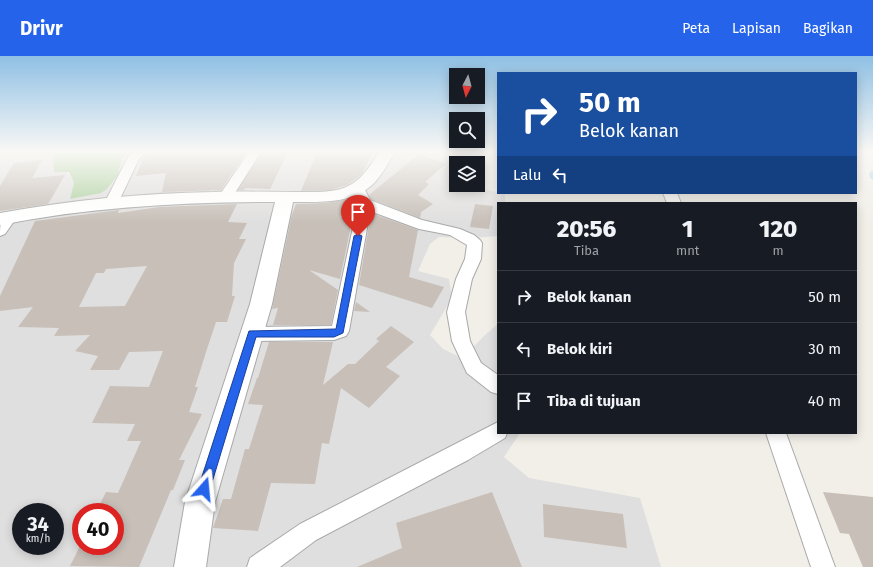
<!DOCTYPE html>
<html lang="id">
<style>
:root{--surface:#171b24;--page:#242831;--text:#f1f3f6;--muted:#9ea1a6;--line:#363941;--accent:#2563eb}
body{margin:0;font-family:"Fira Sans",sans-serif;background:var(--page);color:var(--text);height:100vh;display:flex;flex-direction:column;font-size:15px;white-space:nowrap}
*{box-sizing:border-box;margin:0}
p{font-size:13px;color:var(--muted)}
.icon{flex:none;width:22px;height:22px;fill:none;stroke:currentColor;stroke-width:2;stroke-linecap:round;stroke-linejoin:round}
.map{position:relative;flex:1;overflow:hidden}
.drawer{position:absolute;left:497px;top:146px;width:360px;height:232px;display:flex;flex-direction:column;background:var(--surface);border-radius:0px;box-shadow:0 2px 10px #0003}
.drawer>*{flex:none}
.guide{position:absolute;left:497px;top:16px;width:360px;height:122px;border-radius:0px;box-shadow:0 2px 10px #0003;background:#1a4fa0;color:#fff;overflow:hidden}
.needle{width:26px;rotate:186deg}
.controls{position:absolute;left:449px;top:12px;display:grid;gap:8px}
.controls a{display:grid;place-items:center;width:36px;height:36px;border-radius:0px;background:var(--surface);box-shadow:0 2px 10px #0003;font-size:20px}
.speed{position:absolute;left:12px;top:447px;display:flex;gap:8px;font-size:20px;font-weight:700;text-align:center}
.speed>*{display:grid;place-content:center;width:52px;height:52px;border-radius:50%;background:var(--surface);box-shadow:0 2px 10px #0003;line-height:1}
.speed small{font-size:10px;font-weight:400}
.speed .limit{border:6px solid #d22;background:#fff;color:#111}
.pin{position:absolute;display:grid;place-items:center;width:34px;height:34px;color:#fff;margin:-41px -17px;border-radius:50% 50% 50% 0;rotate:-45deg;box-shadow:0 0 4px #0007}
.pin .icon{rotate:45deg}
.me{position:absolute;width:44px;margin:-22px;rotate:18deg;stroke-linejoin:round;filter:drop-shadow(0 0 3px #0008)}
.turn{display:flex;align-items:center;gap:14px;height:84px;padding:0 16px;font-size:18px}
.turn .icon{width:52px;height:52px;stroke-width:2.5}
.turn b{display:block;font-size:28px;line-height:34px}
.then{display:flex;align-items:center;height:38px;padding:0 16px;background:#0003;gap:8px;font-size:15px}
.eta{display:flex;justify-content:space-evenly;align-items:center;height:68px;text-align:center}
.eta b{font-size:24px;font-weight:800;line-height:28px}
ul{padding:0;list-style:none}
li{display:flex;align-items:center;gap:12px;height:52px;padding:0 16px;border-top:1px solid var(--line)}
li div{flex:1}
li b{display:block;font-size:15px}
li em{font-style:normal}
header{display:flex;align-items:center;gap:24px;box-sizing:border-box;height:56px;padding:0 20px;background:var(--accent);color:#fff}
header strong{font-size:19px}
nav{display:flex;gap:22px;margin-inline-start:auto;font-size:14px}
.map>svg:first-child{display:block}
.residential{fill:#e0dfdf;fill-rule:evenodd}
.forest{fill:#add19e}
.lines{fill:none;stroke-linecap:round;stroke-linejoin:round}
.stream{fill:#aad3df;fill-rule:evenodd}
.building{fill:#c7bfb8;fill-rule:evenodd}
.minor-casing{stroke:#a9a9a9;stroke-width:2}
.tertiary-casing{stroke:#a9a9a9;stroke-width:2}
.minor{fill:#fff;fill-rule:evenodd}
.tertiary{fill:#fff;fill-rule:evenodd}
.route{fill:#2563eb;stroke:#184099}
</style>
<header>
<strong>Drivr</strong>
<nav><a>Peta</a><a>Lapisan</a><a>Bagikan</a></nav>
</header>
<div class="map">
<svg width="873" height="511" viewBox="0 0 873 511">
<rect width="100%" height="100%" fill="#f2efe9"/>
<path class="residential" d="M 0,96 L 54,96 L 74,127 L 70,143 L 118,119 L 122,102 L 129,96 L 444,96 L 442,97 L 460,104 L 460,107 L 456,107 L 455,126 L 456,129 L 466,129 L 505,138 L 505,147 L 498,147 L 498,180 L 473,182 L 439,181 L 430,188 L 418,215 L 449,223 L 452,242 L 430,279 L 443,293 L 462,302 L 485,279 L 498,268 L 498,377 L 520,377 L 504,401 L 529,422 L 640,442 L 661,511 L 0,511 ZM 21,456 L 55,456 L 55,490 L 21,490 ZM 81,456 L 115,456 L 115,490 L 81,490 Z"/>
<path class="forest" d="M 54,96 L 129,96 L 122,102 L 118,119 L 107,133 L 101,137 L 70,143 L 74,127 L 69,116 L 54,116 L 53,100 Z"/>
<g class="lines">
<path class="stream" d="M 873,114 L 873,124 L 870,122 L 869,118 L 871,115 Z"/>
</g>
<g class="building">
<path d="M 170,96 L 247,96 L 221,134 L 162,136 L 166,117 L 136,120 L 144,100 L 170,97 Z"/>
<path d="M 262,96 L 288,96 L 270,133 L 245,132 L 244,134 L 238,134 Z"/>
<path d="M 317,96 L 373,96 L 362,118 L 347,129 L 330,134 L 301,135 Z"/>
<path d="M 419,98 L 446,108 L 425,126 L 429,128 L 418,139 L 433,148 L 421,156 L 420,162 L 371,143 L 369,139 Z"/>
<path d="M 42,104 L 32,122 L 65,119 L 48,148 L 0,155 L 0,130 L 14,107 Z"/>
<path d="M 350,143 L 340,162 L 355,150 L 340,223 L 309,214 L 338,234 L 331,269 L 273,269 L 278,252 L 272,253 L 292,158 L 296,148 L 324,147 Z"/>
<path d="M 237,148 L 228,166 L 247,167 L 239,183 L 246,183 L 234,207 L 232,240 L 235,240 L 227,266 L 216,266 L 207,293 L 195,331 L 198,331 L 189,356 L 202,358 L 179,404 L 185,404 L 173,434 L 171,434 L 139,511 L 70,510 L 80,490 L 115,490 L 115,456 L 96,456 L 106,436 L 118,437 L 141,385 L 127,385 L 135,368 L 92,367 L 110,330 L 149,331 L 163,295 L 129,296 L 119,314 L 90,314 L 98,300 L 75,295 L 90,279 L 54,280 L 59,272 L 18,271 L 33,251 L 0,255 L 0,240 L 35,165 L 119,154 L 118,157 L 159,151 ZM 147,210 L 125,250 L 79,251 L 96,217 L 104,217 L 106,213 Z"/>
<path d="M 475,148 L 493,150 L 489,173 L 470,171 Z"/>
<path d="M 371,157 L 418,174 L 409,221 L 444,231 L 432,252 L 359,229 Z"/>
<path d="M 356,246 L 370,256 L 354,255 Z"/>
<path d="M 391,270 L 414,286 L 386,311 L 400,320 L 369,352 L 341,332 L 329,388 L 322,387 L 315,428 L 271,427 L 258,475 L 213,472 L 223,443 L 231,443 L 245,393 L 249,393 L 263,349 L 248,348 L 257,322 L 258,322 L 269,286 L 333,286 L 323,329 L 348,308 L 355,308 L 379,285 L 376,283 Z"/>
<path d="M 492,436 L 522,511 L 357,511 L 402,492 L 396,467 Z"/>
<path d="M 823,436 L 873,441 L 873,511 L 863,511 L 849,478 L 840,477 Z"/>
<path d="M 543,448 L 623,458 L 627,492 L 544,481 Z"/>
</g>
<g class="lines">
<g class="minor-casing">
<g id="minor">
<path d="M 133,96 L 146,96 L 139,103 L 117,149 L 112,150 L 107,149 L 105,146 L 128,101 Z"/>
<path d="M 249,96 L 261,96 L 231,143 L 221,143 L 219,140 Z"/>
<path d="M 360,133 L 365,134 L 370,144 L 422,164 L 460,173 L 474,179 L 480,184 L 482,187 L 481,203 L 472,223 L 465,256 L 470,285 L 481,307 L 498,319 L 498,338 L 491,336 L 467,317 L 452,285 L 447,256 L 456,223 L 465,203 L 467,189 L 450,179 L 419,173 L 370,155 L 349,275 L 346,280 L 334,284 L 252,285 L 246,283 L 243,278 L 246,273 L 252,271 L 332,270 L 356,157 L 357,147 L 353,137 L 355,134 Z"/>
<path d="M 663,137 L 677,137 L 681,147 L 667,147 Z"/>
<path d="M 10,157 L 15,158 L 17,161 L 5,178 L 0,180 C 0,170 0,160 10,157 Z"/>
<path d="M 498,366 L 498,377 L 507,377 L 505,382 L 468,404 L 316,484 L 280,511 L 247,511 L 250,502 L 300,468 Z"/>
<path d="M 766,377 L 786,377 L 835,511 L 811,511 Z"/>
</g>
</g>
<g class="tertiary-casing">
<path id="tertiary" d="M 379,96 L 395,96 C 388,107 382,120 372,129 C 351,148 319,146 293,146 L 272,248 L 215,446 L 206,511 L 174,511 L 185,446 L 250,248 L 275,146 C 182,146 91,151 0,169 L 0,157 C 71,144 142,137 214,136 C 241,135 268,136 296,136 C 310,136 327,137 341,133 C 360,127 369,112 379,96 Z"/>
</g>
<use href="#minor" class="minor"/>
<use href="#tertiary" class="tertiary"/>
</g>
<linearGradient id="sky" x2="0" y2="1"><stop stop-color="#8fc0e4"/><stop offset="0.57" stop-color="#f9f8f5"/><stop offset="1" stop-color="#f9f8f5" stop-opacity="0"/></linearGradient>
<rect width="873" height="167" fill="url(#sky)"/>
<path class="route" d="M 358,178 L 362,180 L 343,277 L 334,281 L 256,281 L 210,433 L 208,438 L 204,439 L 200,438 L 198,433 L 249,275 L 336,273 L 354,180 Z"/>
</svg>
<div class="controls">
<a><svg class="needle" viewBox="-14 -14 28 28"><path d="M0-13l5 13h-10z" fill="#e53935"/><path d="M0 13l5-13h-10z" fill="#9ea1a6"/></svg></a>
<a><svg class="icon" aria-label="search" viewBox="0 0 24 24"><circle cx="10" cy="10" r="6"/><path d="M15 15l6 6"/></svg></a>
<a><svg class="icon" aria-label="layers" viewBox="0 0 24 24"><path d="M12 4l9 5-9 5-9-5zM3 14l9 5 9-5"/></svg></a>
</div>
<div class="speed"><div>34<small>km/h</small></div><div class="limit">40</div></div>
<div class="pin" style="left:358px;top:180px;background:#d93025"><svg class="icon" aria-label="arrive" viewBox="0 0 24 24"><path d="M6 21V4h12l-3 4 3 4H6"/></svg></div>
<svg class="me" style="left:204px;top:433px" viewBox="-20 -20 40 40"><path d="M0-17L14 15 0 8-14 15z" fill="#2563eb" stroke="#fff" stroke-width="4"/></svg>
<div class="guide">
<div class="turn"><svg class="icon" aria-label="right" viewBox="0 0 24 24"><path d="M7 20v-9h11M14 6l5 5-5 5"/></svg><div><b>50 m</b>Belok kanan</div></div>
<div class="then">Lalu<svg class="icon" aria-label="left" viewBox="0 0 24 24"><path d="M17 20v-9H6M10 6l-5 5 5 5"/></svg></div>
</div>
<section class="drawer">
<div class="eta">
<div><b>20:56</b><p>Tiba</p></div>
<div><b>1</b><p>mnt</p></div>
<div><b>120</b><p>m</p></div>
</div>
<ul>
<li><svg class="icon" aria-label="right" viewBox="0 0 24 24"><path d="M7 20v-9h11M14 6l5 5-5 5"/></svg><div><b>Belok kanan</b></div><em>50 m</em></li>
<li><svg class="icon" aria-label="left" viewBox="0 0 24 24"><path d="M17 20v-9H6M10 6l-5 5 5 5"/></svg><div><b>Belok kiri</b></div><em>30 m</em></li>
<li><svg class="icon" aria-label="arrive" viewBox="0 0 24 24"><path d="M6 21V4h12l-3 4 3 4H6"/></svg><div><b>Tiba di tujuan</b></div><em>40 m</em></li>
</ul>
</section>
</div>
